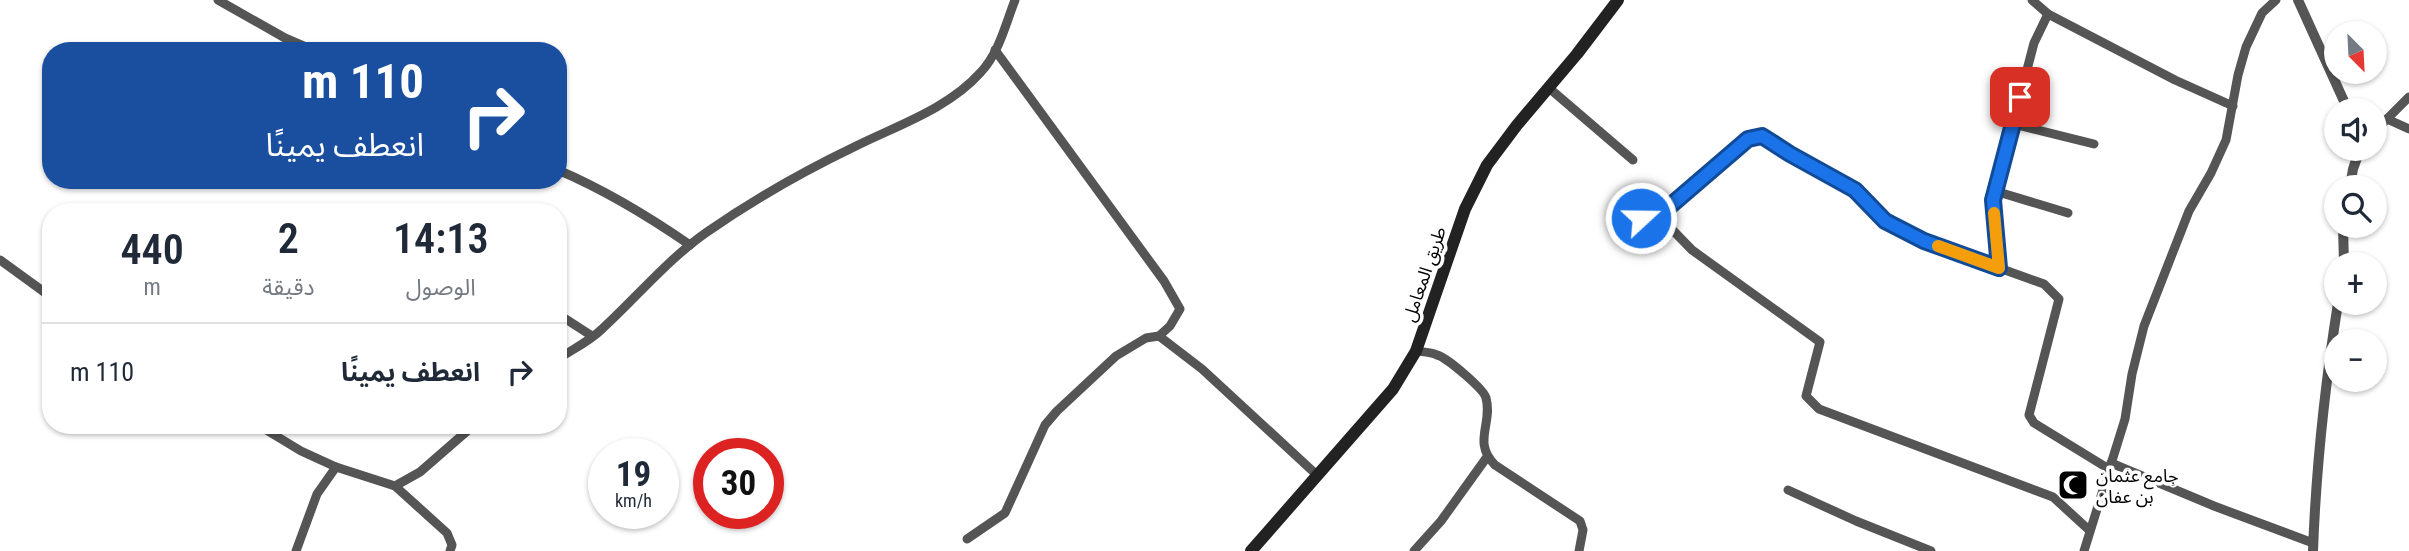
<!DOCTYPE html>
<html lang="ar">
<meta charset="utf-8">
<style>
:root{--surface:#fff;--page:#f2f2f3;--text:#1f2937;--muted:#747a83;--line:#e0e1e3}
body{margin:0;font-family:"Roboto Condensed","Noto Sans Arabic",sans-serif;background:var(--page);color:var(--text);direction:rtl;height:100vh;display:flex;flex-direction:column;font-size:26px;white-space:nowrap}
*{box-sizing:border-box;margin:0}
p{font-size:23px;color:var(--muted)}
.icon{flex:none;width:38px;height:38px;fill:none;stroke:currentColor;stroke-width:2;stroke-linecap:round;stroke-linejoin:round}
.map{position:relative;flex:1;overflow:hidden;direction:ltr}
.drawer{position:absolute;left:42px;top:203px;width:525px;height:231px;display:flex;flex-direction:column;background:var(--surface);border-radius:28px;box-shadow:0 2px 5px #0004;direction:rtl}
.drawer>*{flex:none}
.top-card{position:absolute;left:42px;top:42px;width:525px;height:147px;border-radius:28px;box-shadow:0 2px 5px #0004;direction:rtl;background:#1a4fa0;color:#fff;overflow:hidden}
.needle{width:46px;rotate:156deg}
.buttons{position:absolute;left:2324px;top:21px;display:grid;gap:14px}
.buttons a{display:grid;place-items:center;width:63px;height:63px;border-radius:50%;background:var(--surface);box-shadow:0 2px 5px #0004;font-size:35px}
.speed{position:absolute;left:588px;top:438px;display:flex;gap:14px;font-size:35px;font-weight:700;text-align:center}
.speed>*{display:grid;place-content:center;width:91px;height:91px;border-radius:50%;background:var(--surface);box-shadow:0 2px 5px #0004;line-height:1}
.speed small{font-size:18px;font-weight:400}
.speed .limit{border:10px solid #d22;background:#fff;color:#111}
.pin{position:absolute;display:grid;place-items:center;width:60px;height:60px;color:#fff;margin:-30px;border-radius:14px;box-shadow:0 4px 10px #0006}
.me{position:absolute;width:77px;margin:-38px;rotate:69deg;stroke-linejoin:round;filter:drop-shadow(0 0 5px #0008)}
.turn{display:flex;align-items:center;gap:24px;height:147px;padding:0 28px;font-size:32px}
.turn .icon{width:91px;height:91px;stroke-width:2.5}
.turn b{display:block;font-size:49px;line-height:60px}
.eta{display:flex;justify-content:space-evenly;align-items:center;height:119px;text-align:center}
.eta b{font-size:42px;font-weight:600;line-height:49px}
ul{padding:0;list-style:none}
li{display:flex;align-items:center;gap:21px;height:98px;padding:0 28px;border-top:2px solid var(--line)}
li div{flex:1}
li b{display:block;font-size:26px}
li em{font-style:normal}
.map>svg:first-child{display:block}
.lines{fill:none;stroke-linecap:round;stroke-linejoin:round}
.minor{stroke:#555;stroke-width:9}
.tertiary{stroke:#555;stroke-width:10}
.secondary{stroke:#222;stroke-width:12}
.route-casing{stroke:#114b97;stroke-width:18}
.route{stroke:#1a73e8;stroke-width:12}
.slow{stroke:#f59e0b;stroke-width:12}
.labels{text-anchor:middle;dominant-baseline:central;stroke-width:7;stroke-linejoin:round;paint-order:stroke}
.street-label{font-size:18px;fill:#000;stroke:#fff}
.poi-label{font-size:18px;fill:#000;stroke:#fff;text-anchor:start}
</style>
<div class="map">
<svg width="2409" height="551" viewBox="0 0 2409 551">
<rect width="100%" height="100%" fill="#fff"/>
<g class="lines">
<g class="minor">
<path d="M 218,0 L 285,38 L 315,51"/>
<path d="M 2032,0 L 2048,14 L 2175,80 L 2233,106"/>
<path d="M 1549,88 L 1633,160"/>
<path d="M 2387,119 L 2409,129"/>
<path d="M 2013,124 L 2094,144"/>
<path d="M 2375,131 L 2409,97"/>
<path d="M 558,170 C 605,190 648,216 690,245"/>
<path d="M 1995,191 L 2068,213"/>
<path d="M 1641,217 L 1651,214 L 1660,217 L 1692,250 L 1820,342 L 1806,396 L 1819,409 L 2053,497 L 2089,530"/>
<path d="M 1660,217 L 1670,206 L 1748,139 L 1762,136 L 1790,154 L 1855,190 L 1885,221 L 1924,241 L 2044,284 L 2059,299 L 2029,415 L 2034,423 L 2109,469"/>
<path d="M 0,260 L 51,297"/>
<path d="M 1999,268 L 1993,200 L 2034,43 L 2048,14"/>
<path d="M 558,314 L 592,336"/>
<path d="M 1159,336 L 1202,369 L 1318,476"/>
<path d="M 1416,351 C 1423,352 1431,352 1437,355 C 1446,357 1484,389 1486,398 C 1493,424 1472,442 1495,465 L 1580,521 L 1583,530 L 1579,551"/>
<path d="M 558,359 C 573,349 590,341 602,329 C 637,297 668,259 707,232 C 753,200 804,171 854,147 C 898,125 948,109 981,72 C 999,53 1006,23 1015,0"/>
<path d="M 258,425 L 301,451 L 336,467 L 395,486 L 447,533 L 452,545 L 450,551"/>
<path d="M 2111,463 L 2214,506 L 2313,543"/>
<path d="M 395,486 L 420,472 L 474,425"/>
<path d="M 1788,490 L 1856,521 L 1931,551"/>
<path d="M 967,539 L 1005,513 L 1045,425 L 1057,411 L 1116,356 L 1146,338 L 1159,336 L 1170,326 L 1180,309 L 1164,281 L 995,50"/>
<path d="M 296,551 L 317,494 L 336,467"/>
<path d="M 1414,551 L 1441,521 L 1487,457"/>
<path d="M 2084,551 L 2125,419 L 2132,374 L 2144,326 L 2189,211 L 2211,173 L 2226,140 L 2238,75 L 2246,47 L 2262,13 L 2276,0"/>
</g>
<g class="tertiary">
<path d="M 2298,0 L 2348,110"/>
<path d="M 2350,187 L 2353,169 L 2360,149"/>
<path d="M 2343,226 L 2344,264"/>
<path d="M 2313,551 C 2316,468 2325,385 2338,303"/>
</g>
<path class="secondary" d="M 1251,551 L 1393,389 L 1416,351 L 1465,209 L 1487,165 L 1517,125 L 1577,54 L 1618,0"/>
</g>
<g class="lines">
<g class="route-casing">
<path id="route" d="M 1641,218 L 1651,214 L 1660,218 L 1670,206 L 1748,139 L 1762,136 L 1790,154 L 1855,190 L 1885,221 L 1924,241 L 1999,268 L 1993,200 L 2020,97"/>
</g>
<use href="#route" class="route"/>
<path class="slow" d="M 1938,246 L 1999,268 L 1994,213"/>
</g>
<defs>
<g id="mosque-square" transform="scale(1.575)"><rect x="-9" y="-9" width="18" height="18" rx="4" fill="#000" stroke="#fff"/><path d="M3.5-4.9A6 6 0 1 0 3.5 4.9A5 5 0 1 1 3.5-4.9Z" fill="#fff"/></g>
</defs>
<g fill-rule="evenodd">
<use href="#mosque-square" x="2073" y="485"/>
</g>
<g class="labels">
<g class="street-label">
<text transform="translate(1424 274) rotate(-71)">طريق المعامل</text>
</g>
<g class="poi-label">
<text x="2096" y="475">جامع عثمان<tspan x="2096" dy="21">بن عفان</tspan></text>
</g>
</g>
</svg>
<div class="buttons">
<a><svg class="needle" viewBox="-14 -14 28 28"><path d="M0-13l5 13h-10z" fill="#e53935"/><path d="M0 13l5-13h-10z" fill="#747a83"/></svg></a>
<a><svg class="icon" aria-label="sound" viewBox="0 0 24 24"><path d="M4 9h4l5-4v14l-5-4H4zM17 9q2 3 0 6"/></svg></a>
<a><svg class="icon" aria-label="search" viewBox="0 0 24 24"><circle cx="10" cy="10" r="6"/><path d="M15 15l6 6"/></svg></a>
<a>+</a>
<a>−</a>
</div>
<div class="speed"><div>19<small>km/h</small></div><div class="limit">30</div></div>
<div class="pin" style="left:2020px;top:97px;background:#d93025"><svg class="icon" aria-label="arrive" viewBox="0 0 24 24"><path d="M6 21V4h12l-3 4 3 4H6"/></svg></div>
<svg class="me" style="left:1641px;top:218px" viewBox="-20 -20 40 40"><circle r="17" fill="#1a73e8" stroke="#fff" stroke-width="3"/><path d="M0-11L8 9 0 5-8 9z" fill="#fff"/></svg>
<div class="top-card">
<div class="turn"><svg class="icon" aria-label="right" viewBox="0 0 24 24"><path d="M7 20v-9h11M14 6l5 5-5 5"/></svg><div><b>110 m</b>انعطف يمينًا</div></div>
</div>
<section class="drawer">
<div class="eta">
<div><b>14:13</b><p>الوصول</p></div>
<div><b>2</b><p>دقيقة</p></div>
<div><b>440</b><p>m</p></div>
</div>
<ul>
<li><svg class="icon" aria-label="right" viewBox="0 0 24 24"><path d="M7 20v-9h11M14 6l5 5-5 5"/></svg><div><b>انعطف يمينًا</b></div><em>110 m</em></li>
</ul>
</section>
</div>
